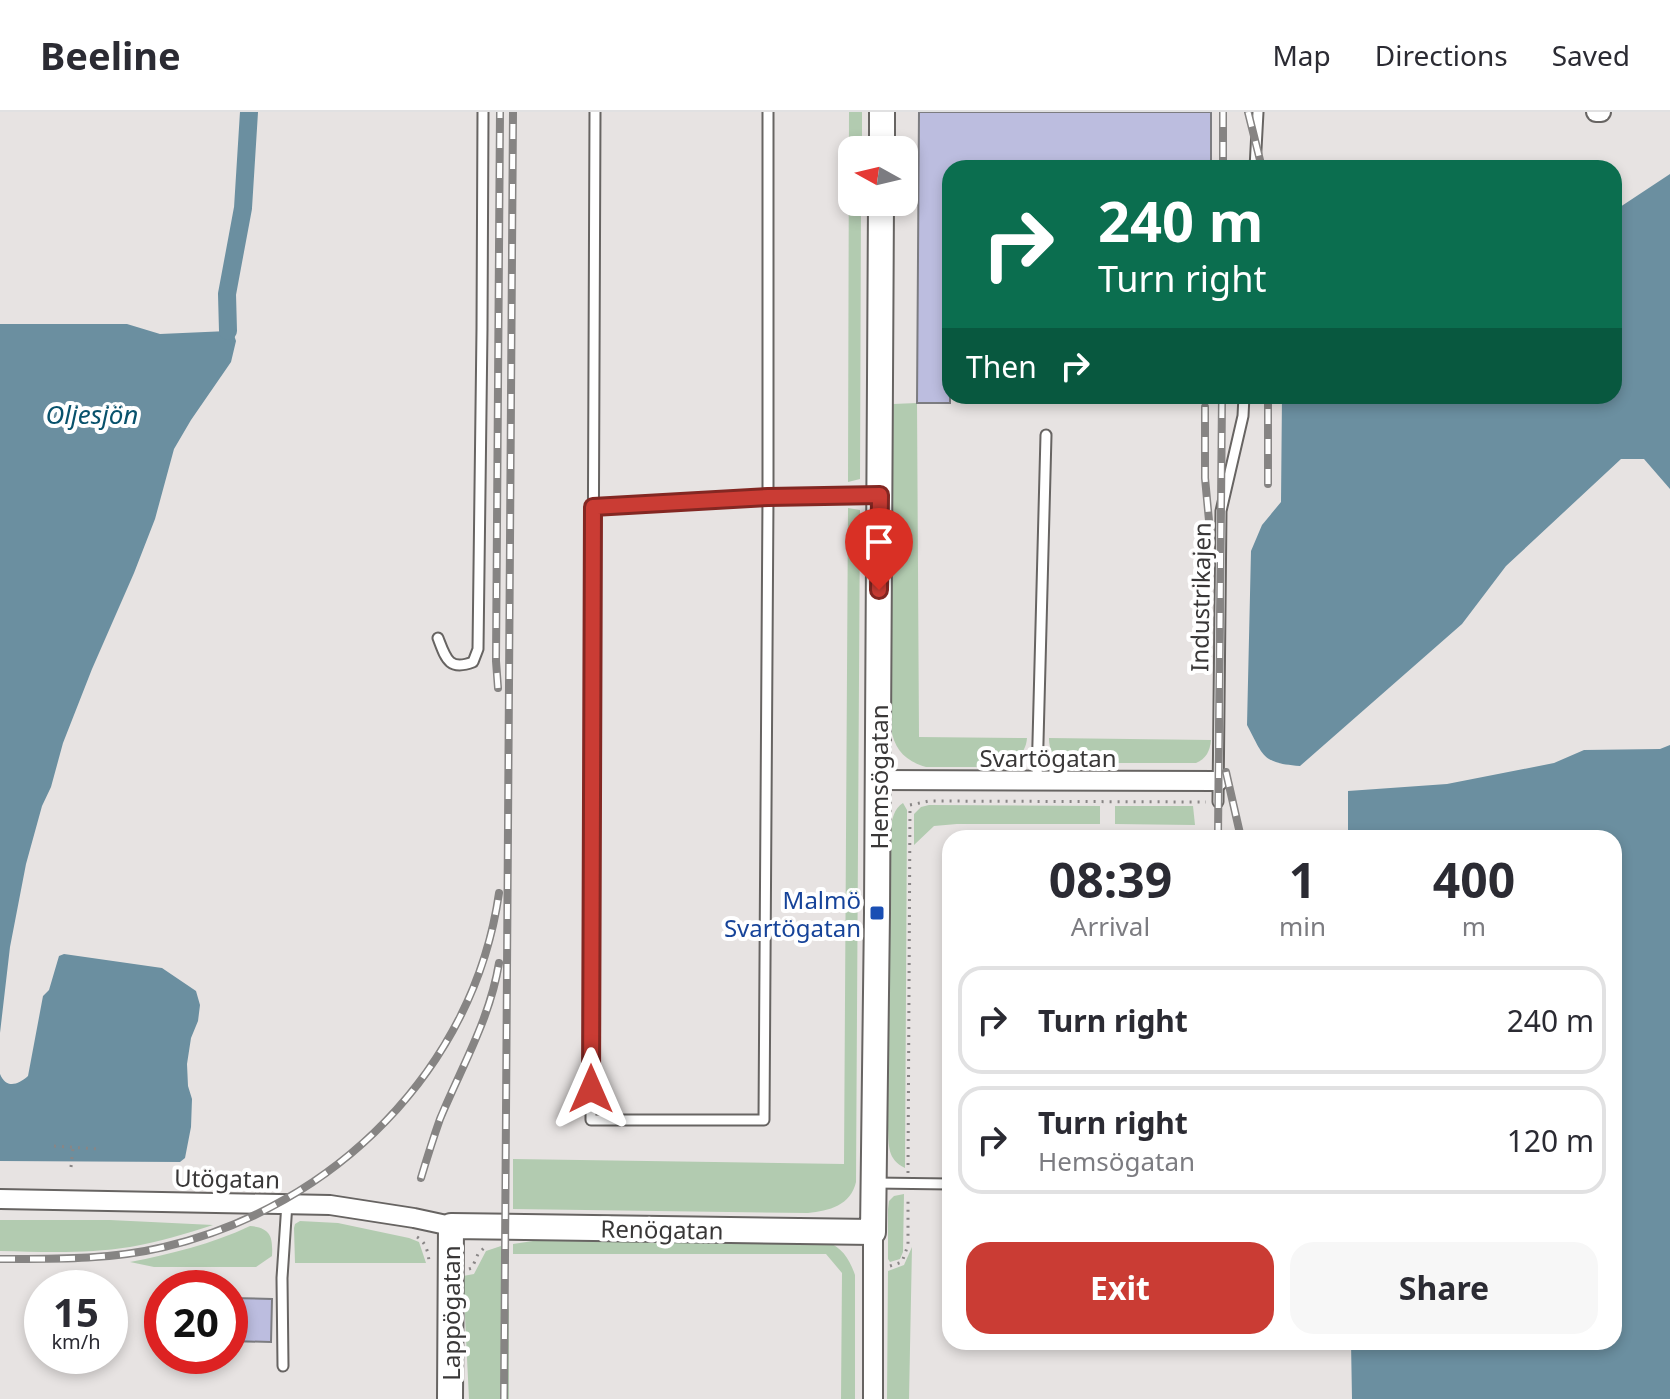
<!DOCTYPE html>
<meta charset="utf-8">
<style>
:root{--surface:#fff;--page:#f7f7f7;--text:#2b2b33;--muted:#7c7c81;--line:#e1e1e2;--accent:#ca3c34}
body{margin:0;font-family:"Noto Sans",sans-serif;background:var(--page);color:var(--text);height:100vh;display:flex;flex-direction:column;font-size:30px;white-space:nowrap}
*{box-sizing:border-box;margin:0}
p{font-size:26px;color:var(--muted)}
.icon{flex:none;width:44px;height:44px;fill:none;stroke:currentColor;stroke-width:2;stroke-linecap:round;stroke-linejoin:round}
.map{position:relative;flex:1;overflow:hidden}
.drawer{position:absolute;left:942px;top:718px;width:680px;height:520px;display:flex;flex-direction:column;background:var(--surface);border-radius:24px;box-shadow:0 4px 12px #0003}
.drawer>*{flex:none}
.guide{position:absolute;left:942px;top:48px;width:680px;height:244px;border-radius:24px;box-shadow:0 4px 12px #0003;background:#0b6e4f;color:#fff;overflow:hidden}
.needle{width:52px;rotate:278deg}
.controls{position:absolute;left:838px;top:24px;display:grid;gap:16px}
.controls a{display:grid;place-items:center;width:80px;height:80px;border-radius:16px;background:var(--surface);box-shadow:0 4px 12px #0003;font-size:40px}
.speed{position:absolute;left:24px;top:1158px;display:flex;gap:16px;font-size:40px;font-weight:700;text-align:center}
.speed>*{display:grid;place-content:center;width:104px;height:104px;border-radius:50%;background:var(--surface);box-shadow:0 4px 12px #0003;line-height:1}
.speed small{font-size:20px;font-weight:400}
.speed .limit{border:12px solid #d22;background:#fff;color:#111}
.pin{position:absolute;display:grid;place-items:center;width:68px;height:68px;color:#fff;margin:-82px -34px;border-radius:50% 50% 50% 0;rotate:-45deg;box-shadow:0 0 8px #0007}
.pin .icon{rotate:45deg}
.me{position:absolute;width:88px;margin:-44px;rotate:0deg;stroke-linejoin:round;filter:drop-shadow(0 0 6px #0008)}
.turn{display:flex;align-items:center;gap:28px;height:168px;padding:0 24px;font-size:36px}
.turn .icon{width:104px;height:104px;stroke-width:2.5}
.turn b{display:block;font-size:56px;line-height:68px}
.then{display:flex;align-items:center;height:76px;padding:0 24px;background:#0003;gap:16px;font-size:30px}
.eta{display:flex;justify-content:space-evenly;align-items:center;height:136px;text-align:center}
.eta b{font-size:48px;font-weight:700;line-height:56px}
.cta{display:flex;gap:16px;margin-top:auto;padding:16px 24px}
.cta a{flex:1;height:92px;border-radius:24px;background:var(--accent);color:#fff;font-size:32px;font-weight:700;line-height:92px;text-align:center}
.cta a+a{background:var(--page);color:var(--text)}
ul{padding:0;list-style:none}
li{display:flex;align-items:center;gap:24px;height:108px;margin:0 16px 12px;padding:0 8px;border:4px solid var(--line);border-radius:24px}
li div{flex:1}
li b{display:block;font-size:30px}
li em{font-style:normal}
header{display:flex;align-items:center;gap:48px;box-sizing:border-box;height:112px;padding:0 40px;background:var(--surface);border-bottom:2px solid var(--line)}
header strong{font-size:38px}
nav{display:flex;gap:44px;margin-inline-start:auto;font-size:28px}
.map>svg:first-child{display:block}
.green{fill:#b2cbb0}
.water{fill:#6b8fa0}
.lines{fill:none;stroke-linecap:round;stroke-linejoin:round}
.canal{stroke:#6b8fa0;stroke-width:18}
.building{fill:#bcbddf;stroke:#7c7c80;stroke-width:2}
.lane-casing{stroke:#676462;stroke-width:13}
.street-casing{stroke:#676462;stroke-width:22}
.secondary-casing{stroke:#676462;stroke-width:28}
.path{stroke:#898686;stroke-width:3;stroke-dasharray:2 6;stroke-linecap:butt}
.lane{stroke:#fff;stroke-width:9}
.street{stroke:#fff;stroke-width:18}
.secondary{stroke:#fff;stroke-width:24}
.rail-casing{stroke:#868483;stroke-width:8}
.rail{stroke:#fff;stroke-width:5;stroke-dasharray:15;stroke-linecap:butt}
.route-casing{stroke:#832722;stroke-width:20}
.route{stroke:#ca3c34;stroke-width:14}
.transit-dot{fill:#1a4fb4;stroke:#fff;stroke-width:3}
.labels{text-anchor:middle;dominant-baseline:central;stroke-width:8;stroke-linejoin:round;paint-order:stroke}
.street-label{font-size:24px;fill:#393737;stroke:#fff}
.transit-label{font-size:24px;fill:#164399;stroke:#fff;text-anchor:end}
.water-label{font-size:26px;font-style:italic;fill:#08526c;stroke:#fff}
</style>
<header>
<strong>Beeline</strong>
<nav><a>Map</a><a>Directions</a><a>Saved</a></nav>
</header>
<div class="map">
<svg width="1670" height="1287" viewBox="0 0 1670 1287">
<rect width="100%" height="100%" fill="#e7e3e2"/>
<g class="green">
<path d="M 849,0 L 862,0 L 862,38 L 852,38 L 852,90 L 861,90 L 860,367 L 848,370 Z"/>
<path d="M 917,291 L 919,625 L 1027,626 C 1026,641 1015,651 1001,655 L 926,655 C 905,649 894,637 891,616 L 893,292 Z"/>
<path d="M 848,396 L 860,398 L 856,1070 C 851,1093 829,1099 808,1101 L 513,1097 L 513,1047 L 844,1052 Z"/>
<path d="M 1049,626 L 1211,628 C 1210,639 1206,647 1196,651 L 1069,651 C 1055,650 1049,639 1049,626 Z"/>
<path d="M 903,691 L 907,698 L 905,1056 C 887,1047 889,1034 888,1016 L 890,717 C 892,708 894,696 903,691 Z"/>
<path d="M 929,693 L 1100,694 L 1100,712 L 957,712 L 934,714 L 914,733 L 914,702 L 921,695 Z"/>
<path d="M 1115,694 L 1193,694 L 1195,713 L 1115,712 Z"/>
<path d="M 904,1082 L 903,1140 L 900,1147 L 890,1150 L 888,1147 L 888,1097 L 889,1089 L 894,1084 Z"/>
<path d="M 0,1108 L 110,1108 L 213,1113 C 186,1122 158,1130 130,1135 C 87,1142 43,1140 0,1139 Z"/>
<path d="M 300,1109 L 338,1111 L 409,1126 L 419,1130 L 426,1151 L 295,1151 L 294,1116 L 295,1112 Z"/>
<path d="M 250,1114 C 271,1116 273,1125 272,1144 L 256,1155 L 154,1155 L 130,1150 C 171,1142 212,1132 250,1114 Z"/>
<path d="M 533,1129 L 827,1130 C 842,1135 850,1148 855,1163 L 855,1287 L 841,1287 L 842,1161 L 826,1142 L 513,1142 L 513,1132 Z"/>
<path d="M 501,1134 L 509,1197 L 509,1287 L 469,1287 L 463,1164 L 474,1162 L 486,1139 Z"/>
<path d="M 912,1135 L 909,1287 L 887,1287 L 888,1159 L 904,1153 Z"/>
</g>
<g class="water">
<path d="M 1670,62 L 1670,377 L 1644,347 L 1621,347 L 1506,454 L 1462,512 L 1300,654 C 1262,651 1264,645 1247,613 L 1251,439 L 1262,413 L 1281,390 L 1282,284 L 1614,284 L 1614,99 Z"/>
<path d="M 0,212 L 127,212 L 160,222 L 228,219 L 234,223 L 236,229 L 231,250 L 191,308 L 174,337 L 155,407 L 134,461 L 92,557 L 63,631 L 51,675 L 42,694 L 26,752 L 10,835 L 0,921 Z"/>
<path d="M 1670,633 L 1670,1287 L 1352,1287 L 1351,1230 L 1614,1230 L 1614,726 L 1348,726 L 1348,679 L 1447,672 L 1554,651 L 1584,638 L 1660,637 Z"/>
<path d="M 64,842 L 162,856 L 196,879 L 200,893 L 198,909 L 191,926 L 187,952 L 188,974 L 192,987 L 191,1015 L 185,1046 L 180,1050 L 0,1049 L 0,962 C 6,977 18,973 28,964 L 43,884 L 49,878 L 59,844 Z"/>
</g>
<g class="lines">
<path class="canal" d="M 228,219 L 227,182 L 243,96 L 249,0"/>
</g>
<g class="building">
<path d="M 919,0 L 1211,0 L 1211,56 L 950,56 L 950,291 L 917,291 Z"/>
<path d="M 230,1186 L 272,1187 L 271,1230 L 230,1229 Z"/>
</g>
<g class="lines">
<g class="lane-casing">
<g id="lane">
<path d="M 595,0 L 591,1008 L 764,1008 L 768,385 L 768,0"/>
<path d="M 1255,56 L 1258,0"/>
<path d="M 593,395 L 768,385 L 877,383"/>
<path d="M 438,526 C 446,547 449,559 473,550 L 478,537 L 482,217 L 483,0"/>
<path d="M 1037,668 L 1046,323"/>
<path d="M 1218,690 L 1221,399 L 1243,304 L 1244,284"/>
<path d="M 875,1071 L 950,1072"/>
<path d="M 283,1254 L 282,1166 L 287,1091"/>
</g>
</g>
<g class="street-casing">
<g id="street">
<path d="M 1596,0 L 1601,0"/>
<path d="M 878,668 L 1218,669"/>
<path d="M 0,1087 L 330,1093 L 414,1106 L 451,1114"/>
<path d="M 873,1287 L 873,1120"/>
</g>
</g>
<g class="secondary-casing">
<g id="secondary">
<path d="M 882,38 L 882,0"/>
<path d="M 450,1287 L 451,1114 L 873,1120 L 877,801 L 881,90"/>
</g>
</g>
<g class="path">
<path d="M 910,693 L 929,689 L 1206,690"/>
<path d="M 54,1034 L 98,1037"/>
<path d="M 71,1055 L 73,1036"/>
<path d="M 908,1061 L 910,693"/>
<path d="M 417,1125 C 426,1130 428,1140 429,1149"/>
<path d="M 890,1154 L 902,1150 L 908,1133 L 908,1084"/>
<path d="M 469,1157 L 472,1156 L 478,1142 L 485,1135"/>
</g>
<use href="#lane" class="lane"/>
<use href="#street" class="street"/>
<use href="#secondary" class="secondary"/>
<g class="rail-casing">
<g id="rail">
<path d="M 1223,0 L 1223,56"/>
<path d="M 1248,0 L 1262,56"/>
<path d="M 1205,295 L 1205,366 L 1211,430"/>
<path d="M 1268,372 L 1268,284"/>
<path d="M 498,576 L 496,549 L 500,0"/>
<path d="M 1226,660 L 1241,726"/>
<path d="M 1218,726 L 1222,284"/>
<path d="M 421,1066 C 427,1046 433,1027 440,1007 C 461,956 490,907 499,851"/>
<path d="M 0,1147 C 55,1147 110,1148 164,1135 C 334,1095 474,957 499,781"/>
<path d="M 504,1287 L 513,0"/>
</g>
</g>
<use href="#rail" class="rail"/>
</g>
<g class="lines">
<g class="route-casing">
<path id="route" d="M 591,977 L 593,395 L 768,385 L 880,383 L 879,478"/>
</g>
<use href="#route" class="route"/>
</g>
<rect class="transit-dot" x="869" y="793" width="16" height="16" rx="4"/>
<g class="labels">
<g class="street-label">
<text transform="translate(1200 485) rotate(-89)">Industrikajen</text>
<text x="1048" y="645">Svartögatan</text>
<text transform="translate(878 665) rotate(-90)">Hemsögatan</text>
<text transform="translate(227 1066) rotate(1)">Utögatan</text>
<text transform="translate(662 1117) rotate(1)">Renögatan</text>
<text transform="translate(450 1201) rotate(-90)">Lappögatan</text>
</g>
<g class="transit-label">
<text x="861" y="787">Malmö<tspan x="861" dy="28">Svartögatan</tspan></text>
</g>
<g class="water-label">
<text x="92" y="302">Oljesjön</text>
</g>
</g>
</svg>
<div class="controls">
<a><svg class="needle" viewBox="-14 -14 28 28"><path d="M0-13l5 13h-10z" fill="#e53935"/><path d="M0 13l5-13h-10z" fill="#7c7c81"/></svg></a>
</div>
<div class="speed"><div>15<small>km/h</small></div><div class="limit">20</div></div>
<div class="pin" style="left:879px;top:478px;background:#d93025"><svg class="icon" aria-label="arrive" viewBox="0 0 24 24"><path d="M6 21V4h12l-3 4 3 4H6"/></svg></div>
<svg class="me" style="left:591px;top:977px" viewBox="-20 -20 40 40"><path d="M0-17L14 15 0 8-14 15z" fill="#ca3c34" stroke="#fff" stroke-width="4"/></svg>
<div class="guide">
<div class="turn"><svg class="icon" aria-label="right" viewBox="0 0 24 24"><path d="M7 20v-9h11M14 6l5 5-5 5"/></svg><div><b>240 m</b>Turn right</div></div>
<div class="then">Then<svg class="icon" aria-label="right" viewBox="0 0 24 24"><path d="M7 20v-9h11M14 6l5 5-5 5"/></svg></div>
</div>
<section class="drawer">
<div class="eta">
<div><b>08:39</b><p>Arrival</p></div>
<div><b>1</b><p>min</p></div>
<div><b>400</b><p>m</p></div>
</div>
<ul>
<li><svg class="icon" aria-label="right" viewBox="0 0 24 24"><path d="M7 20v-9h11M14 6l5 5-5 5"/></svg><div><b>Turn right</b></div><em>240 m</em></li>
<li><svg class="icon" aria-label="right" viewBox="0 0 24 24"><path d="M7 20v-9h11M14 6l5 5-5 5"/></svg><div><b>Turn right</b><p>Hemsögatan</p></div><em>120 m</em></li>
</ul>
<div class="cta"><a>Exit</a><a>Share</a></div>
</section>
</div>
